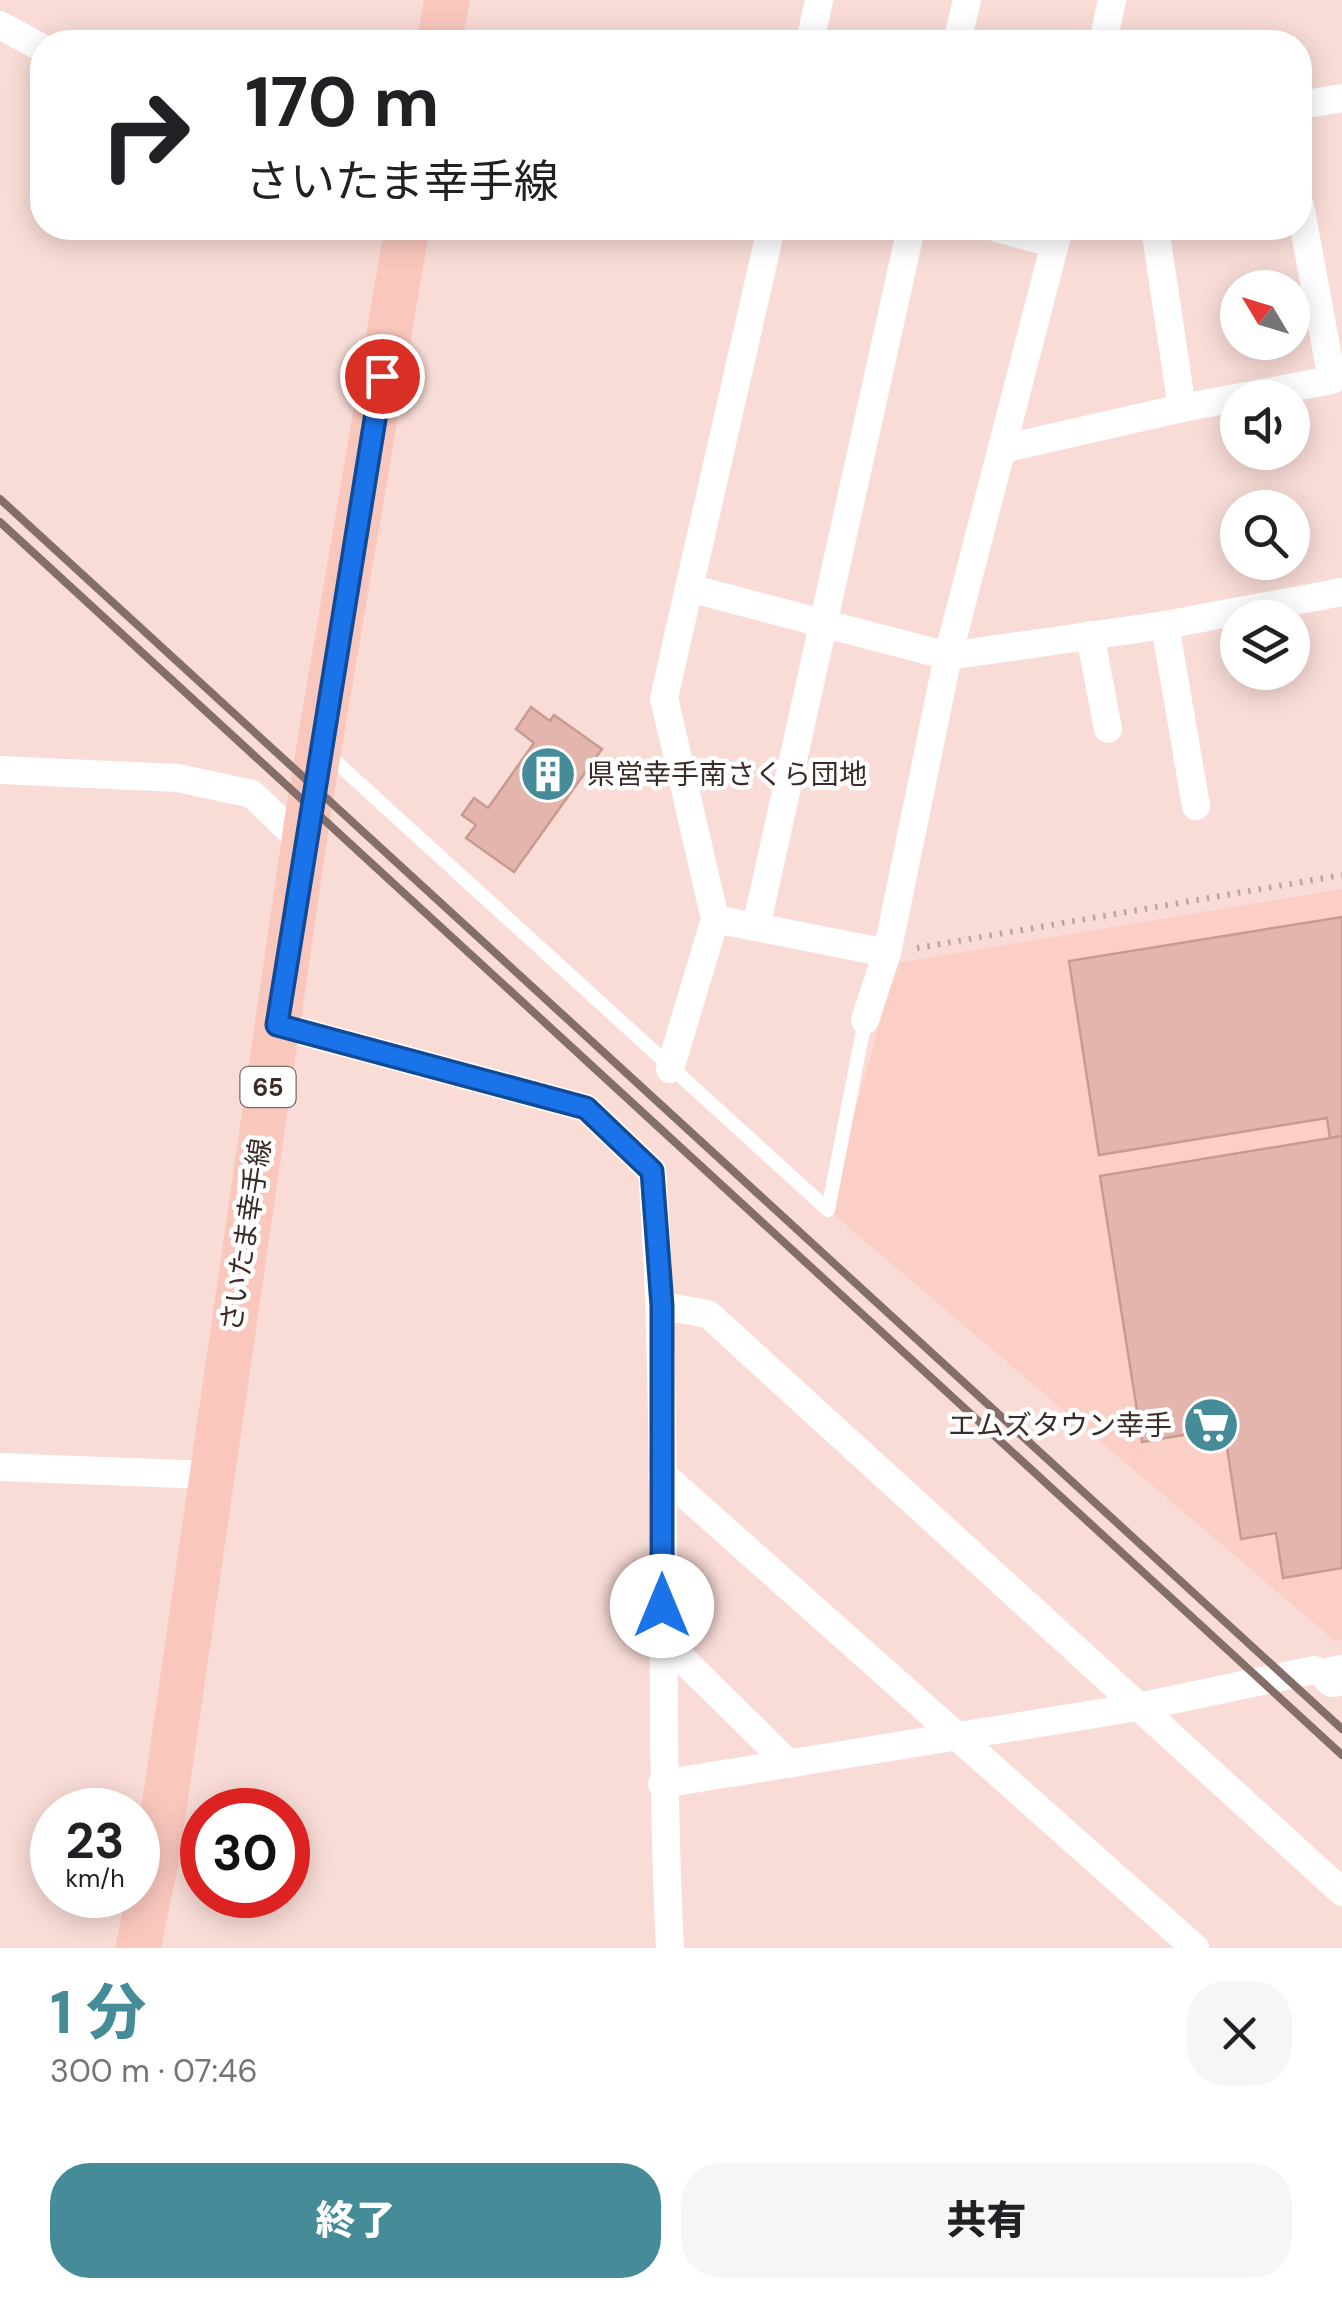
<!DOCTYPE html>
<html lang="ja">
<meta charset="utf-8">
<style>
:root{--surface:#fff;--page:#f6f6f6;--text:#202124;--muted:#757577;--accent:#468b98}
body{margin:0;font-family:"DM Sans","Noto Sans JP",sans-serif;background:var(--page);color:var(--text);height:100vh;display:flex;flex-direction:column;font-size:38px;white-space:nowrap}
*{box-sizing:border-box;margin:0}
p{font-size:32px;color:var(--muted)}
.icon{flex:none;width:55px;height:55px;fill:none;stroke:currentColor;stroke-width:2;stroke-linecap:round;stroke-linejoin:round}
.map{position:relative;height:1948px;overflow:hidden}
.panel{display:flex;flex-direction:column;background:var(--surface);flex:1}
.panel>*{flex:none}
.guide{position:absolute;left:30px;top:30px;width:1282px;height:210px;border-radius:40px;box-shadow:0 5px 25px #0003;background:#fff;color:var(--text);overflow:hidden}
.needle{width:65px;rotate:308deg}
.buttons{position:absolute;left:1220px;top:270px;display:grid;gap:20px}
.buttons a{display:grid;place-items:center;width:90px;height:90px;border-radius:50%;background:var(--surface);box-shadow:0 5px 25px #0003;font-size:50px}
.speed{position:absolute;left:30px;top:1788px;display:flex;gap:20px;font-size:50px;font-weight:700;text-align:center}
.speed>*{display:grid;place-content:center;width:130px;height:130px;border-radius:50%;background:var(--surface);box-shadow:0 5px 25px #0003;line-height:1}
.speed small{font-size:25px;font-weight:400}
.speed .limit{border:15px solid #d22;background:#fff;color:#111}
.pin{position:absolute;display:grid;place-items:center;width:85px;height:85px;color:#fff;margin:-42px;border:5px solid #fff;border-radius:50%;box-shadow:0 2px 10px #0007}
.me{position:absolute;width:110px;margin:-55px;rotate:0deg;stroke-linejoin:round;filter:drop-shadow(0 0 8px #0008)}
.turn{display:flex;align-items:center;gap:35px;height:210px;padding:0 50px;font-size:45px}
.turn .icon{width:130px;height:130px;stroke-width:2.5}
.turn b{display:block;font-size:70px;line-height:85px}
.round{display:grid;place-items:center;flex:none;width:105px;height:105px;border-radius:40px;background:var(--page)}
.summary{display:flex;align-items:center;justify-content:space-between;height:170px;padding:0 50px}
h1{font-size:60px;font-weight:800;line-height:75px;color:var(--accent)}
.cta{display:flex;gap:20px;margin-top:auto;padding:20px 50px}
.cta a{flex:1;height:115px;border-radius:40px;background:var(--accent);color:#fff;font-size:40px;font-weight:800;line-height:115px;text-align:center}
.cta a+a{background:var(--page);color:var(--text)}
.map>svg:first-child{display:block}
.built{fill:#fccfc6}
.building{fill:#e4b5ac;stroke:#c89b92;stroke-width:2.5}
.lines{fill:none;stroke-linecap:round;stroke-linejoin:round}
.path{stroke:#bea49f;stroke-width:6;stroke-dasharray:2.5 8;stroke-linecap:butt}
.lane{stroke:#fff;stroke-width:14}
.street{stroke:#fff;stroke-width:28}
.secondary{stroke:#fff;stroke-width:40}
.primary{stroke:#fac7bd;stroke-width:45}
.rail{stroke:#846e69;stroke-width:8}
.route-casing{stroke:#114b97;stroke-width:25}
.route{stroke:#1a73e8;stroke-width:18}
.labels{text-anchor:middle;dominant-baseline:central;stroke-width:9;stroke-linejoin:round;paint-order:stroke}
.shield{fill:#fff;stroke:#776b68;stroke-width:2.5}
.shield-label{font-size:25px;font-weight:bold;fill:#3d2b27}
.poi-label{font-size:28px;fill:#3d2b27;stroke:#fff;text-anchor:start}
.street-label{font-size:28px;fill:#3d2b27;stroke:#fff}
</style>
<div class="map">
<svg width="1342" height="1948" viewBox="0 0 1342 1948">
<rect width="100%" height="100%" fill="#f9dcd6"/>
<path class="built" d="M 1342,889 L 1342,1640 L 1335,1641 L 828,1210 L 896,963 Z"/>
<g class="building">
<path d="M 531,707 L 550,721 L 554,715 L 602,749 L 514,872 L 466,838 L 476,825 L 462,815 L 474,798 L 488,808 L 534,743 L 516,729 Z"/>
<path d="M 1342,917 L 1342,1136 L 1330,1138 L 1327,1118 L 1099,1155 L 1069,961 Z"/>
<path d="M 1342,1136 L 1342,1568 L 1283,1578 L 1276,1533 L 1241,1539 L 1224,1428 L 1142,1442 L 1100,1176 Z"/>
</g>
<g class="lines">
<path class="path" d="M 917,948 L 1342,875"/>
<path class="lane" d="M 325,752 L 828,1210 L 865,1020"/>
<g class="street">
<path d="M 0,25 L 42,48"/>
<path d="M 810,42 L 819,0"/>
<path d="M 957,42 L 967,0"/>
<path d="M 1103,42 L 1112,0"/>
<path d="M 1300,105 L 1342,98"/>
<path d="M 997,228 L 1055,244"/>
<path d="M 1155,228 L 1182,408"/>
<path d="M 1002,449 L 1182,408 L 1332,380 L 1300,205"/>
<path d="M 689,588 L 948,656 L 1165,625 L 1342,592"/>
<path d="M 1165,625 L 1196,806"/>
<path d="M 1090,635 L 1108,729"/>
<path d="M 0,770 L 178,778 L 252,794 L 304,844"/>
<path d="M 715,919 L 887,953"/>
<path d="M 756,927 L 911,228"/>
<path d="M 865,1020 L 887,953 L 948,656 L 1059,228"/>
<path d="M 277,1025 L 586,1108 L 652,1171 C 671,1429 657,1689 670,1948"/>
<path d="M 670,1069 L 715,919 L 664,698 L 771,228"/>
<path d="M 662,1306 L 708,1314 L 1342,1892"/>
<path d="M 0,1467 L 209,1475"/>
<path d="M 662,1474 L 1195,1948"/>
<path d="M 662,1639 L 789,1764"/>
<path d="M 662,1784 L 1138,1707 L 1314,1670 L 1333,1677"/>
</g>
<path class="secondary" d="M 1333,1677 L 1342,1675"/>
<g class="primary">
<path d="M 439,42 L 447,0"/>
<path d="M 138,1948 L 157,1856 L 309,807 L 407,228"/>
</g>
<g class="rail">
<path d="M 0,499 L 1342,1729"/>
<path d="M 0,522 L 1342,1755"/>
</g>
</g>
<g class="lines">
<g class="route-casing">
<path id="route" d="M 382,376 L 277,1025 L 586,1108 L 652,1171 L 662,1306 L 662,1606"/>
</g>
<use href="#route" class="route"/>
</g>
<defs>
<g id="building-disc" transform="scale(2.875)"><circle r="9.5" fill="#468b98" stroke="#fff"/><path d="M-4-6H4V6H1V3H-1V6H-4ZM-2.5-4.3h1.7v1.8h-1.7ZM.8-4.3h1.7v1.8H.8ZM-2.5-1h1.7V.8h-1.7ZM.8-1h1.7V.8H.8Z" fill="#fff"/></g>
<g id="supermarket-disc" transform="scale(2.875)"><circle r="9.5" fill="#468b98" stroke="#fff"/><path d="M-6-5.5h2.5l.6 2H6L4.5 2H-2.5L-4.4-4H-6ZM-1.5 3.2a1.3 1.3 0 1 0 .1 0ZM3 3.2a1.3 1.3 0 1 0 .1 0Z" fill="#fff"/></g>
</defs>
<g fill-rule="evenodd">
<use href="#building-disc" x="548" y="774"/>
<use href="#supermarket-disc" x="1211" y="1425"/>
</g>
<g class="labels">
<rect class="shield" x="240.5" y="1067" width="55" height="40" rx="8"/>
<g class="shield-label">
<text x="268" y="1087">65</text>
</g>
<g class="poi-label">
<text x="587" y="774">県営幸手南さくら団地</text>
<text x="1172" y="1425" text-anchor="end">エムズタウン幸手</text>
</g>
<g class="street-label">
<text transform="translate(246 1235) rotate(-81)">さいたま幸手線</text>
</g>
</g>
</svg>
<div class="buttons">
<a><svg class="needle" viewBox="-14 -14 28 28"><path d="M0-13l5 13h-10z" fill="#e53935"/><path d="M0 13l5-13h-10z" fill="#757577"/></svg></a>
<a><svg class="icon" aria-label="sound" viewBox="0 0 24 24"><path d="M4 9h4l5-4v14l-5-4H4zM17 9q2 3 0 6"/></svg></a>
<a><svg class="icon" aria-label="search" viewBox="0 0 24 24"><circle cx="10" cy="10" r="6"/><path d="M15 15l6 6"/></svg></a>
<a><svg class="icon" aria-label="layers" viewBox="0 0 24 24"><path d="M12 4l9 5-9 5-9-5zM3 14l9 5 9-5"/></svg></a>
</div>
<div class="speed"><div>23<small>km/h</small></div><div class="limit">30</div></div>
<div class="pin" style="left:382px;top:376px;background:#d93025"><svg class="icon" aria-label="arrive" viewBox="0 0 24 24"><path d="M6 21V4h12l-3 4 3 4H6"/></svg></div>
<svg class="me" style="left:662px;top:1606px" viewBox="-20 -20 40 40"><circle r="19" fill="#fff"/><path d="M0-13L10 11 0 6-10 11z" fill="#1a73e8"/></svg>
<div class="guide">
<div class="turn"><svg class="icon" aria-label="right" viewBox="0 0 24 24"><path d="M7 20v-9h11M14 6l5 5-5 5"/></svg><div><b>170 m</b>さいたま幸手線</div></div>
</div>
</div>
<section class="panel">
<div class="summary"><div><h1>1 分</h1><p>300 m · 07:46</p></div><a class="round"><svg class="icon" aria-label="close" viewBox="0 0 24 24"><path d="M6 6l12 12M18 6L6 18"/></svg></a></div>
<div class="cta"><a>終了</a><a>共有</a></div>
</section>
